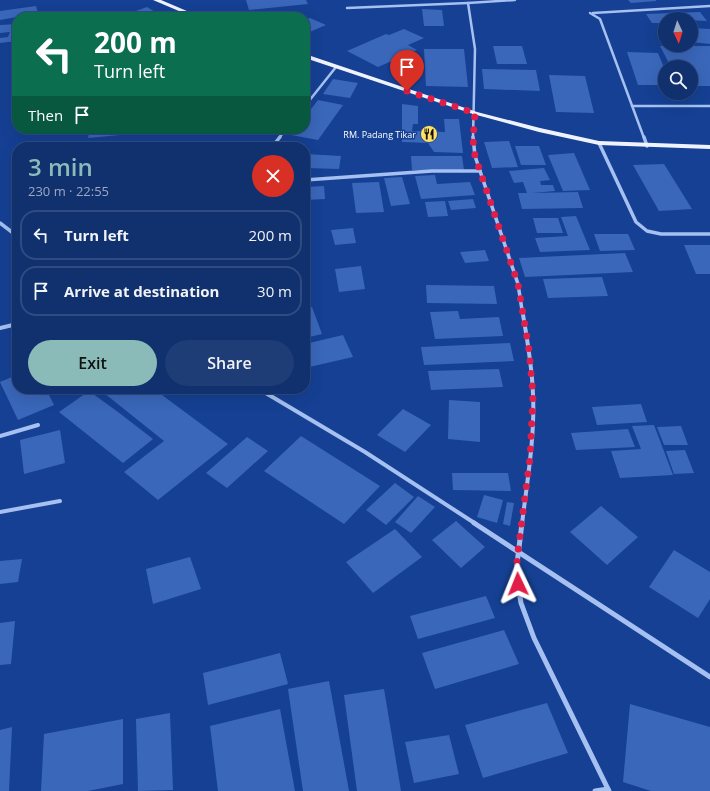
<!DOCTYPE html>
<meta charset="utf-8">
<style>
:root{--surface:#10306e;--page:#1e3c76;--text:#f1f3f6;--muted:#9ca9c2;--line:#304b81;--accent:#8bbbb9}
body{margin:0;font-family:"Open Sans",sans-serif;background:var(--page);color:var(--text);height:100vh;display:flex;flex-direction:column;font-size:15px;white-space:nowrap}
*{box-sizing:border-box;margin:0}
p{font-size:13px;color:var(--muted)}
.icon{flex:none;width:22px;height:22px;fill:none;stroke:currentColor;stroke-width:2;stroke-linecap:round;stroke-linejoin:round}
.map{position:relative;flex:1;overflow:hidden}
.panel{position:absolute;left:12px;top:142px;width:298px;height:252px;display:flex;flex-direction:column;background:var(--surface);border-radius:16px;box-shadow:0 4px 16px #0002,0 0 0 1px var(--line)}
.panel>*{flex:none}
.hud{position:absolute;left:12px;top:12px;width:298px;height:122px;border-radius:16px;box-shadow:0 4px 16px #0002,0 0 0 1px var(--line);background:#0b6e4f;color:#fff;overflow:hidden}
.needle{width:26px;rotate:176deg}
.fabs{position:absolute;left:658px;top:12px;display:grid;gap:8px}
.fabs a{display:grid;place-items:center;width:40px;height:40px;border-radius:50%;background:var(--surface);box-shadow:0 4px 16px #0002,0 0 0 1px var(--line);font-size:20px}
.pin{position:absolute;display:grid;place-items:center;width:34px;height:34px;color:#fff;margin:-41px -17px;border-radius:50% 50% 50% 0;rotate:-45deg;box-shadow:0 0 4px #0007}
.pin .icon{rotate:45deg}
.me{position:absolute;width:44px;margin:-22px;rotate:358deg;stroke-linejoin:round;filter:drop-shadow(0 0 3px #0008)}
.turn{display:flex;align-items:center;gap:14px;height:84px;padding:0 16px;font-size:18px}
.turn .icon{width:52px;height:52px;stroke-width:2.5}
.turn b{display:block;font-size:28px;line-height:34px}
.then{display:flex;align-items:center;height:38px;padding:0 16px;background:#0003;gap:8px;font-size:15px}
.round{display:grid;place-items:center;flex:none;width:42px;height:42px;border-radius:21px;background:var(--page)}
.overview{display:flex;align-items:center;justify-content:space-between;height:68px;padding:0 16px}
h1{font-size:24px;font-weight:600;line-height:30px;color:var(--accent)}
.button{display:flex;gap:8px;margin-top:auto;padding:8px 16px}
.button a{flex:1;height:46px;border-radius:24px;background:var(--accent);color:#111;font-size:16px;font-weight:600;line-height:46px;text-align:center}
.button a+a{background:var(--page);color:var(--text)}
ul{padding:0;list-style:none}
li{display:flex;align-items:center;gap:12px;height:50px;margin:0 8px 6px;padding:0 8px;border:2px solid var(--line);border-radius:16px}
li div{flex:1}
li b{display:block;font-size:15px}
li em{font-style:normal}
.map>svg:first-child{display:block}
.building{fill:#3a67ba}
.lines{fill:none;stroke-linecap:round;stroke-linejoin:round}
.street-far3{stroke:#a5c0f1;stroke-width:2.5}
.street-far2{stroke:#a5c0f1;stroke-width:3.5}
.street-far1{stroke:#a5c0f1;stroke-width:4}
.street{stroke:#a5c0f1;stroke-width:5}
.primary{fill:#eff3ff;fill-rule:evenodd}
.route{stroke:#e11d48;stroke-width:7;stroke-dasharray:0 12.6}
.labels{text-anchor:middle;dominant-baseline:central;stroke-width:3;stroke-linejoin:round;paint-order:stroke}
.far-poi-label{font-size:9px;fill:#fff;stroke:#154093;text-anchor:end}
</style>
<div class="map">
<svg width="710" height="791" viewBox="0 0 710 791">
<rect width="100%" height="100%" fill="#154093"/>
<g class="building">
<path d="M 246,0 L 306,0 L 308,4 L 249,10 Z"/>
<path d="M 628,0 L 656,0 L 656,1 L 631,3 Z"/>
<path d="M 36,6 L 39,17 L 17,17 L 0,20 L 0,11 Z"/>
<path d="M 147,7 L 163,17 L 122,16 Z"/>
<path d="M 422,9 L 442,10 L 444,26 L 424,26 Z"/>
<path d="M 700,12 L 707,21 L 665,19 L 665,23 L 652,23 L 646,14 Z"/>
<path d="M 310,18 L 326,25 L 305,34 L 305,20 Z"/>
<path d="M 17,24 L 17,41 L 0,43 L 0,38 L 8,37 L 10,32 L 0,33 L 0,25 Z"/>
<path d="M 661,25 L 665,26 L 665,40 L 663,40 Z"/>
<path d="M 691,28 L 710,29 L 710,44 L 691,42 Z"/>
<path d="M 404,29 L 424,38 L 408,45 L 417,50 L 378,67 L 347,51 L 386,34 L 389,35 Z"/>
<path d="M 493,46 L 522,46 L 527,64 L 497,64 Z"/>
<path d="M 660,46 L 710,46 L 710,86 L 691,86 L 691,67 L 671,67 Z"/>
<path d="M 424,49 L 464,49 L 468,87 L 426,86 Z"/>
<path d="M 627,52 L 658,53 L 665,70 L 665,85 L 638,85 Z"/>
<path d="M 482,69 L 536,70 L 540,91 L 484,89 Z"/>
<path d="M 549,75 L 585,76 L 594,113 L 556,112 Z"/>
<path d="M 333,79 L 358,83 L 350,98 L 323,94 Z"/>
<path d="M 318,100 L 343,105 L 318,140 L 291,135 L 296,129 L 305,129 L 305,117 Z"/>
<path d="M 402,104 L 418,106 L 418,124 L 413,124 L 412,131 L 445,132 L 444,119 L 459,119 L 463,153 L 434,152 L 428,143 L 402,142 Z"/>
<path d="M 90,129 L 120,129 L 120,135 L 88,138 Z"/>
<path d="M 509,141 L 518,167 L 492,168 L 484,142 Z"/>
<path d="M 515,146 L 539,146 L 546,165 L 521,165 Z"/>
<path d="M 574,153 L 590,190 L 563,191 L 548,155 Z"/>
<path d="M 305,154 L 341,156 L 339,169 L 305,168 Z"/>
<path d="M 411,156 L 462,156 L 464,170 L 412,170 Z"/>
<path d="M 664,164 L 692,209 L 659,211 L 633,165 Z"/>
<path d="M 544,168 L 550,180 L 533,182 L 540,181 L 541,185 L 553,185 L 555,191 L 532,193 L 578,192 L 583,208 L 522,209 L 518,193 L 527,193 L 523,182 L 514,183 L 509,171 Z"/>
<path d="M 435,175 L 437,184 L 470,182 L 475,195 L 421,199 L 415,176 Z"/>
<path d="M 402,177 L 410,204 L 391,206 L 384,178 Z"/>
<path d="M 379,182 L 384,212 L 356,213 L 352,183 Z"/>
<path d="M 324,186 L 325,199 L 305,200 L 305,187 Z"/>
<path d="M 473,199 L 476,208 L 451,210 L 448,201 Z"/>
<path d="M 445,201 L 448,216 L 428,217 L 425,202 Z"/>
<rect x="305" y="207" width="3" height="14"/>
<path d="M 576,216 L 590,250 L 540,252 L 535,238 L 568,236 L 561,217 Z"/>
<path d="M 533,218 L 558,218 L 563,233 L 537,233 Z"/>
<path d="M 353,228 L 356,243 L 335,245 L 331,230 Z"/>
<path d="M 594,234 L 628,234 L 635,250 L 600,251 Z"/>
<path d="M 684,245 L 710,245 L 710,274 L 696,274 Z"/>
<path d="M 485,250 L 489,261 L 465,263 L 460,252 Z"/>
<path d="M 625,253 L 633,272 L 525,277 L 519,258 Z"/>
<path d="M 361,266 L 365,289 L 339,292 L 335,269 Z"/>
<path d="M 602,277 L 608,296 L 548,298 L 543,279 Z"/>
<path d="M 426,285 L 494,286 L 497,304 L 427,303 Z"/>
<path d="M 312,307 L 322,334 L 305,338 L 305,308 Z"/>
<path d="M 458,311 L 460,319 L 499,317 L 503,336 L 435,339 L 430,312 Z"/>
<path d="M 343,335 L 353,357 L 305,368 L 305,344 Z"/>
<path d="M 510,343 L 514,361 L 424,365 L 421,347 Z"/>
<path d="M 499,369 L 503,387 L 431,390 L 428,371 Z"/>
<path d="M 17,375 L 17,389 L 46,389 L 54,405 L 18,420 L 0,382 Z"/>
<path d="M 99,389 L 154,389 L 228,444 L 158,500 L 124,472 L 164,441 Z"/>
<path d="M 89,391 L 118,412 L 153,439 L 123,463 L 59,412 Z"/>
<path d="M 449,400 L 480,402 L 480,442 L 448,439 Z"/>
<path d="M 641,404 L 647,422 L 597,425 L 592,407 Z"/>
<path d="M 403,409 L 431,425 L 405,452 L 377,435 Z"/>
<path d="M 654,425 L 673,475 L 620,478 L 611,451 L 641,449 L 632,426 Z"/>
<path d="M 681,426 L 688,445 L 664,445 L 657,427 Z"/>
<path d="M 628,429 L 635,447 L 576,450 L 571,433 Z"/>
<path d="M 60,430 L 65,463 L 24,474 L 20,440 Z"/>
<path d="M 301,436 L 380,486 L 344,524 L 264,471 Z"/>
<path d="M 247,437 L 268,451 L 227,488 L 206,473 Z"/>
<path d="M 685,450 L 694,473 L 674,474 L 666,451 Z"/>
<path d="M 452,473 L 508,473 L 511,491 L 453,490 Z"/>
<path d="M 395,483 L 414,497 L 386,525 L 366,510 Z"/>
<path d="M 484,495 L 503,500 L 497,523 L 477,517 Z"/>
<path d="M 418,496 L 435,507 L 411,533 L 395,522 Z"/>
<path d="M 507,502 L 514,503 L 510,526 L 503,524 Z"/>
<path d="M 601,506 L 638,537 L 607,565 L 570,532 Z"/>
<path d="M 456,521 L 485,547 L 461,568 L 432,540 Z"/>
<path d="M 395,529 L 422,557 L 373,593 L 346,562 Z"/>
<path d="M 674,550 L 710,572 L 710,599 L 698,618 L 649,587 Z"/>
<path d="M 190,557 L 201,589 L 153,604 L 146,569 Z"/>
<path d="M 22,559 L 18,582 L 0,584 L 0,561 Z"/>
<path d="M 486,596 L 495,618 L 418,639 L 410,616 Z"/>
<path d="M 15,621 L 11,664 L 0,665 L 0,623 Z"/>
<path d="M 504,630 L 519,664 L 435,689 L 422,653 Z"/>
<path d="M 280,653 L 288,684 L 208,705 L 203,673 Z"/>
<path d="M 329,681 L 349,791 L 303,791 L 288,689 Z"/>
<path d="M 384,689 L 401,791 L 357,791 L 344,695 Z"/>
<path d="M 547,703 L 568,753 L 483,778 L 465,725 Z"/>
<path d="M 630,704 L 710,727 L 710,791 L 651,791 L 623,782 Z"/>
<path d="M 280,709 L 295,791 L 218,791 L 210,726 Z"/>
<path d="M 170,713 L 173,790 L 138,791 L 136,719 Z"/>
<path d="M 123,719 L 123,784 L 88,791 L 41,791 L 44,734 Z"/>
<path d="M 12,727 L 9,791 L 0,791 L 0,730 Z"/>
<path d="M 449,735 L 459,774 L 414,783 L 405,742 Z"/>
</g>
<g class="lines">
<g class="street-far3">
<path d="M 347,8 L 468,3"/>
<path d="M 590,13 L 600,19 L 644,138"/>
<path d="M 593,13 L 710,6"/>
<path d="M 305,106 L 336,67"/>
<path d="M 632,106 L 710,106"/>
<path d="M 279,138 L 286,129"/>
<path d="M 473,138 L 475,49 L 468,3 L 515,0"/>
</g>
<g class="street-far2">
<path d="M 473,137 L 475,156 L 518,284 L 522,310"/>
<path d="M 644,137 L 647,146"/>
<path d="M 599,143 L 636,222 L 647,231 L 661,234 L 710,234"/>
<path d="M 272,147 L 280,137"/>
<path d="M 305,180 L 432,171 L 480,171"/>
<path d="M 0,223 L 17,236"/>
</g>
<g class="street-far1">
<path d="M 0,328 L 17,324"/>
<path d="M 259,389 L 365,452 L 476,524"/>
<path d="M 0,436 L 38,425"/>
<path d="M 0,512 L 60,501"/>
<path d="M 522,524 C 527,482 535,437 533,394 C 532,365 527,337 522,309"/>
</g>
<g class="street">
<path d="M 474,523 L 710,677"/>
<path d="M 522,523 L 516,572 L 521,603 L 534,638 L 609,791"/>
<path d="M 595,791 L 608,789"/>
</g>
<g class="primary">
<path d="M 153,0 L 161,0 L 201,17 L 193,17 Z"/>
<path d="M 305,54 L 477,112 L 540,128 L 599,141 L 710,145 L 710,149 L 599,145 L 539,132 L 473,114 L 305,58 Z"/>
</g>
</g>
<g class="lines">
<path class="route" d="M 407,91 L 475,113 L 473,140 L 475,156 L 518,284 L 529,350 L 533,395 L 530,458 L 518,551 L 516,572 L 518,584"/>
</g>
<defs>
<g id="restaurant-disc" transform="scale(0.9)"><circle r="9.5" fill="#ffe165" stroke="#154093"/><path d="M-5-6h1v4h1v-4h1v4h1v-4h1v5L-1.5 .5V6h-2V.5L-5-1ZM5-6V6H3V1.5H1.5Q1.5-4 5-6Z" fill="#111"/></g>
</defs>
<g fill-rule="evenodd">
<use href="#restaurant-disc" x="429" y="134"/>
</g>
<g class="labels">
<g class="far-poi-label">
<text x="416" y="134">RM. Padang Tikar</text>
</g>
</g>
</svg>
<div class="fabs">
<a><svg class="needle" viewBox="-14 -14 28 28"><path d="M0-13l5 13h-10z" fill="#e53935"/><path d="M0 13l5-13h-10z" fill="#9ca9c2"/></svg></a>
<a><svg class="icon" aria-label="search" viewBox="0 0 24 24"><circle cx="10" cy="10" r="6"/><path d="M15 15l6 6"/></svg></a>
</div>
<div class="pin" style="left:407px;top:91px;background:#d93025"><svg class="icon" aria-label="arrive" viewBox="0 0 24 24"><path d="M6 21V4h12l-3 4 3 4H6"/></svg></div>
<svg class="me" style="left:518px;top:584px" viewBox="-20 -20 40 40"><path d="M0-17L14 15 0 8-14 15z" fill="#e11d48" stroke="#fff" stroke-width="4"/></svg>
<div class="hud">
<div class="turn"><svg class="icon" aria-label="left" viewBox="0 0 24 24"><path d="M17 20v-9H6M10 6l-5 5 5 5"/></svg><div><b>200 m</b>Turn left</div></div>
<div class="then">Then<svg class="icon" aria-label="arrive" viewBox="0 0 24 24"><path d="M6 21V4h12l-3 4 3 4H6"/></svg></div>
</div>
<section class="panel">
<div class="overview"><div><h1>3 min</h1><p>230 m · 22:55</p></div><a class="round" style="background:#d93025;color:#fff"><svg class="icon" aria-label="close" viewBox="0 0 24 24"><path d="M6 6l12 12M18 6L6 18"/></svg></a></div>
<ul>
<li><svg class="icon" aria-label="left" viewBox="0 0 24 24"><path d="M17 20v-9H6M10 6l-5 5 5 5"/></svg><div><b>Turn left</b></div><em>200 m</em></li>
<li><svg class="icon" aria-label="arrive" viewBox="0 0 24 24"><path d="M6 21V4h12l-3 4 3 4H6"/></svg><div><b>Arrive at destination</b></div><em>30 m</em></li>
</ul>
<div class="button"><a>Exit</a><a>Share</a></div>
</section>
</div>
